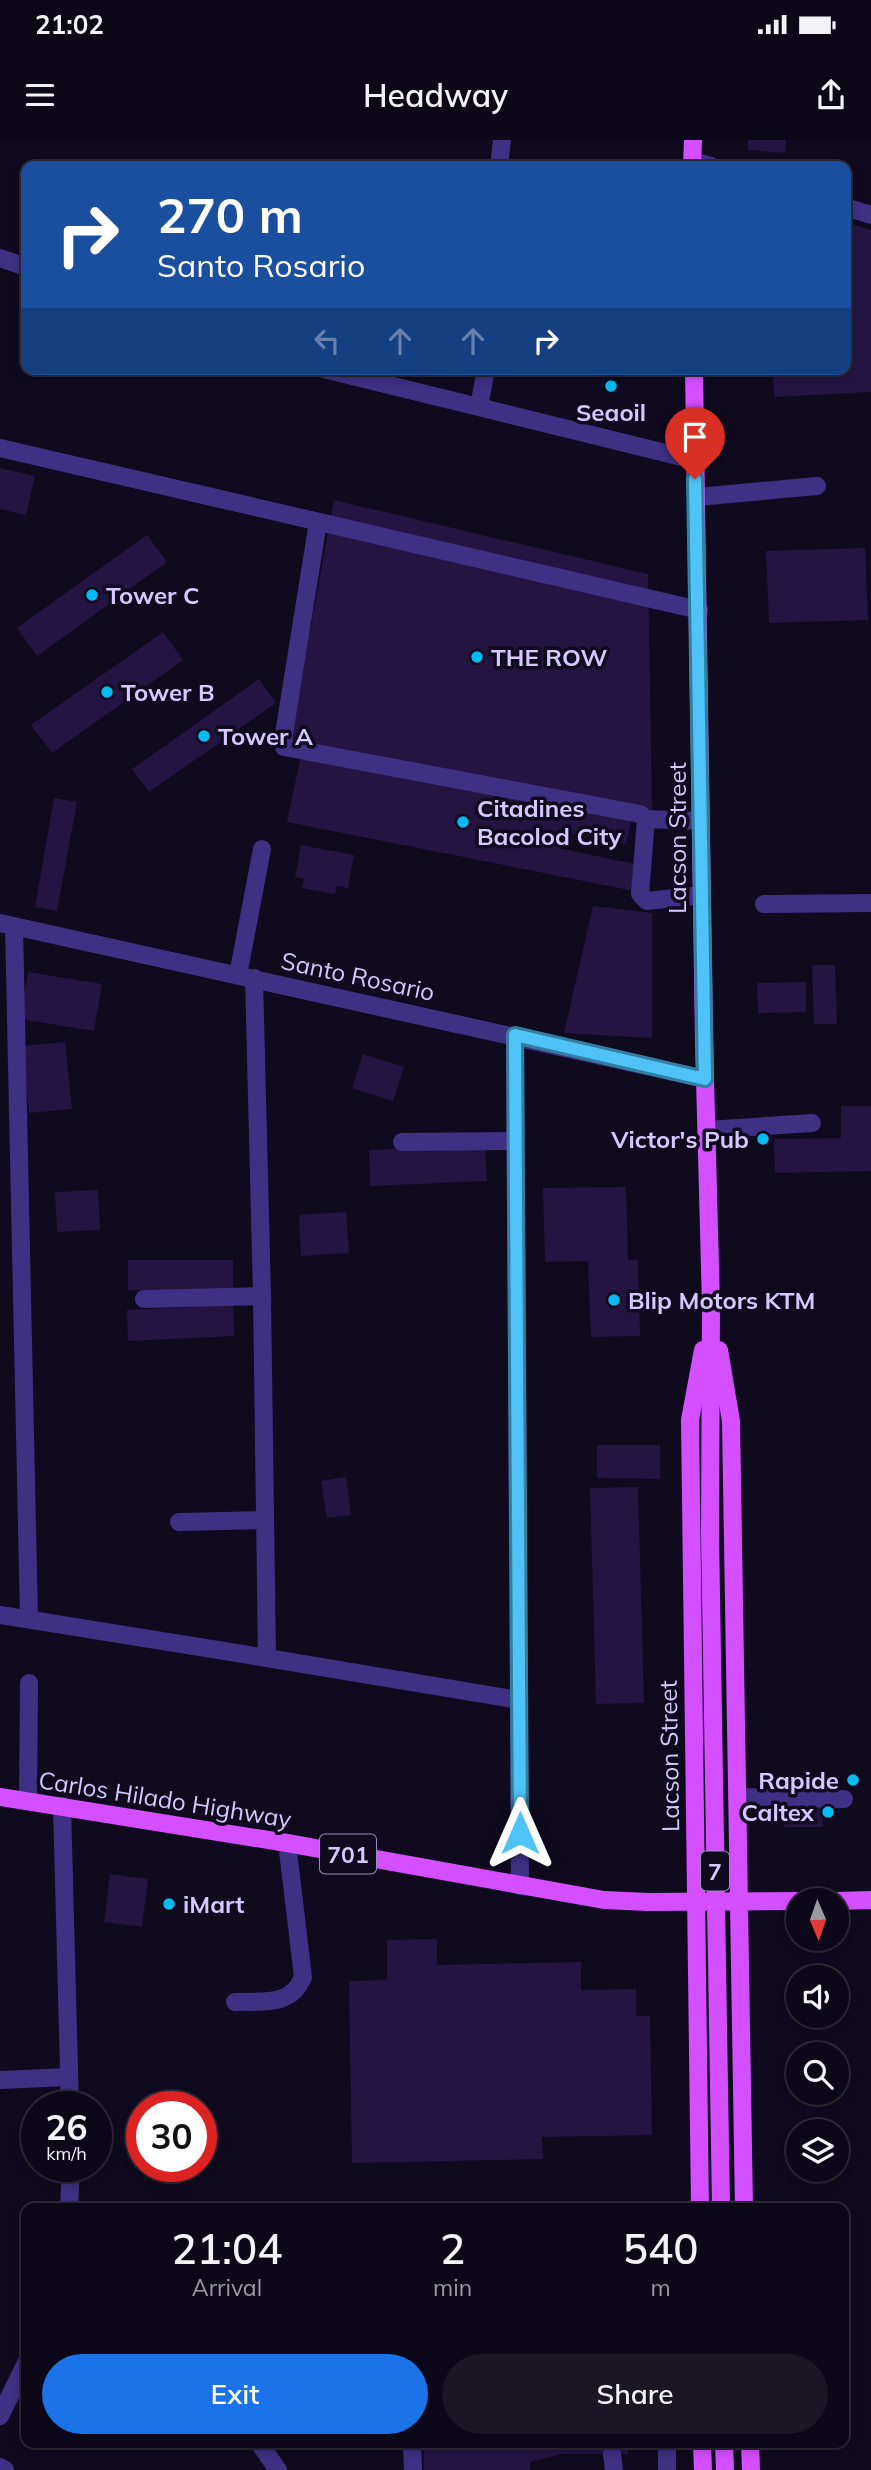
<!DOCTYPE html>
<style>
:root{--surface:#0c0817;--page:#1a1624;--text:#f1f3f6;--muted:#9a9aa1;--line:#2c2936;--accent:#1a73e8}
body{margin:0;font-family:Mulish,sans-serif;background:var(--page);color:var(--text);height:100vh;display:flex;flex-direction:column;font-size:26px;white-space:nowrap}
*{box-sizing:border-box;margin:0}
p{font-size:23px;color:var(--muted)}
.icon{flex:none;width:38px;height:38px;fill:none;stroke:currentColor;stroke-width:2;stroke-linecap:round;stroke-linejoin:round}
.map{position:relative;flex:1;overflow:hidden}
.details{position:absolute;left:21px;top:2063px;width:828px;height:245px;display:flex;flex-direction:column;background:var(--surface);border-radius:14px;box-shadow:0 4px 10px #0003,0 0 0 2px var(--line)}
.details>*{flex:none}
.hud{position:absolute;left:21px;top:21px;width:830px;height:214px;border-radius:14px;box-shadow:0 4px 10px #0003,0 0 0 2px var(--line);background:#1a4fa0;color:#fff;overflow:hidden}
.needle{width:46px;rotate:178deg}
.controls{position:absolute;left:786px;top:1748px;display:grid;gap:14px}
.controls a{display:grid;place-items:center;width:63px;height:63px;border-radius:50%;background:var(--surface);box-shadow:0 4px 10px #0003,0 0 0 2px var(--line);font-size:35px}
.speed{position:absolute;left:21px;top:1951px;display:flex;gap:14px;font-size:35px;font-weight:700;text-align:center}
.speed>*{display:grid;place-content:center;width:91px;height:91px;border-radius:50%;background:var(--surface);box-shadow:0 4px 10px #0003,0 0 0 2px var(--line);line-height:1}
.speed small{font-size:18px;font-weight:400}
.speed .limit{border:10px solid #d22;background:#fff;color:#111}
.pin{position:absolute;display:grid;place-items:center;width:60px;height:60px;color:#fff;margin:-72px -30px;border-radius:50% 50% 50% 0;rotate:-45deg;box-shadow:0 0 7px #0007}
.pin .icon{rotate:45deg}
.me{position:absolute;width:77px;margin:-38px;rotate:0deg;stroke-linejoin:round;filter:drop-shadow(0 0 5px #0008)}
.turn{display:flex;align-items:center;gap:24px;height:147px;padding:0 21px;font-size:32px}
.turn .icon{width:91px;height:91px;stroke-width:2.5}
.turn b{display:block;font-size:49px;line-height:60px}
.lanes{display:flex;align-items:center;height:66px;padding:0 21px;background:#0003;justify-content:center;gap:35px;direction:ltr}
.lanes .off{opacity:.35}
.eta{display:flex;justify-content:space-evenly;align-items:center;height:119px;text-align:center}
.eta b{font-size:42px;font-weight:600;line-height:49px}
.cta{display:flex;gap:14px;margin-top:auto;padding:14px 21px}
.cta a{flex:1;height:80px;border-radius:42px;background:var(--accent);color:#fff;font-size:28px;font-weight:600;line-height:80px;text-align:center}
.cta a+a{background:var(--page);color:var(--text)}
.status{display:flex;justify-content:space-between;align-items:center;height:49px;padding:0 35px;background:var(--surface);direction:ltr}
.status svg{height:19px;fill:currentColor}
header{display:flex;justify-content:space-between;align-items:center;height:91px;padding:0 21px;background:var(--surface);font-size:32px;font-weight:600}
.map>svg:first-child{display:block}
.building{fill:#231442}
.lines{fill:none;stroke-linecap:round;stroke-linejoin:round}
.minor{stroke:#3e3083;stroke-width:18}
.major{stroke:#d44fff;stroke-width:18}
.major-bridge{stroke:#d44fff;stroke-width:18}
.route-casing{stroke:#337fa1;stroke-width:18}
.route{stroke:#4fc3f7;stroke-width:12}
.poi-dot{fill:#00bcf3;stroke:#100a1f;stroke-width:2.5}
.labels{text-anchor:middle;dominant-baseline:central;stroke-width:7;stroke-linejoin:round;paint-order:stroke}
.shield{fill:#100a1f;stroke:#9a8fbc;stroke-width:2}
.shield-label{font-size:23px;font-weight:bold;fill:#d5c8ff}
.poi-label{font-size:24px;font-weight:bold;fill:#d5c8ff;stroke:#100a1f;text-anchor:start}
.street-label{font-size:24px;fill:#d5c8ff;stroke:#100a1f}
</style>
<div class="status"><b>21:02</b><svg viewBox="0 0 49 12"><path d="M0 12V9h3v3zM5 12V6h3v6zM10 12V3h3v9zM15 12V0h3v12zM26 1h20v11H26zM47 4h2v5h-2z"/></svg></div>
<header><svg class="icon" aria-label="menu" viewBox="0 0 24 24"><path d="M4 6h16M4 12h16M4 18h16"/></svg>Headway<svg class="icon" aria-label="share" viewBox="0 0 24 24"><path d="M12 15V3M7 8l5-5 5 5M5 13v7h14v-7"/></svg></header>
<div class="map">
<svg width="871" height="2330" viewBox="0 0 871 2330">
<rect width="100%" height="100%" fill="#100a1f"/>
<g class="building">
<path d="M 748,0 L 786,0 L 785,13 L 748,10 Z"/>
<path d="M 845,82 L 871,90 L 871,252 L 774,257 L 773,229 L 845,229 Z"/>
<path d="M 0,328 L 35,336 L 26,375 L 0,369 Z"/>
<path d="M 334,360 L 648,434 L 652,670 L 290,600 Z"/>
<path d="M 147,395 L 167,422 L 37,516 L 17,488 Z"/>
<path d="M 865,408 L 868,480 L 769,483 L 766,411 Z"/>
<path d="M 163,492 L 183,520 L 52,613 L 31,585 Z"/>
<path d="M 259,539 L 276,563 L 149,652 L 132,629 Z"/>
<path d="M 301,615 L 631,681 L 626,704 L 562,692 L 558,708 L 639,725 L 634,751 L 287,682 Z"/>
<path d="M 54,658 L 77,662 L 57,771 L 35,767 Z"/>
<path d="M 301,705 L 354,715 L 348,748 L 337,746 L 335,754 L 302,748 L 304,739 L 295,737 Z"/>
<path d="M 593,766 L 652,773 L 652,898 L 564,893 Z"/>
<path d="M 812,825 L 835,825 L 837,884 L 814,884 Z"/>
<path d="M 28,832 L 102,844 L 94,891 L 20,879 Z"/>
<path d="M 806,842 L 806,872 L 758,873 L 757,843 Z"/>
<path d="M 65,902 L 72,969 L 29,973 L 23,906 Z"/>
<path d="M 363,914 L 404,927 L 393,961 L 352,948 Z"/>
<path d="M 841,966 L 871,966 L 871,1031 L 775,1033 L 774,999 L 841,998 Z"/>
<path d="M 485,1006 L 487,1041 L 370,1046 L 369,1010 Z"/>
<path d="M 626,1047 L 628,1120 L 638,1120 L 640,1196 L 591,1197 L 588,1121 L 545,1122 L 543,1048 Z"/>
<path d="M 98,1050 L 100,1090 L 57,1092 L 55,1052 Z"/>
<path d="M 346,1072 L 349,1113 L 301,1116 L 299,1075 Z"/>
<rect x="128" y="1120" width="105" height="30"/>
<path d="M 233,1165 L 234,1196 L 128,1201 L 127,1170 Z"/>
<path d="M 597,1305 L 660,1305 L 660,1339 L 597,1338 Z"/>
<path d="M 346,1337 L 351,1375 L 327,1378 L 321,1341 Z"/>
<path d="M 638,1347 L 644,1563 L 596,1564 L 590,1348 Z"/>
<path d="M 785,1664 L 823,1664 L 823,1687 L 784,1687 Z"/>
<path d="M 110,1734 L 148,1739 L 142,1787 L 104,1782 Z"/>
<path d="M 437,1799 L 437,1825 L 581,1822 L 581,1850 L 636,1849 L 636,1876 L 650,1876 L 652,1995 L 542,1997 L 543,2019 L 352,2023 L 349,1841 L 387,1840 L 387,1800 Z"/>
<path d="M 423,2303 L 628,2303 L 628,2314 L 562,2314 L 530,2322 L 530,2330 L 424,2330 Z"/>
</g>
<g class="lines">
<g class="minor">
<path d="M 692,21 L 711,26"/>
<path d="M 499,26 L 502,0"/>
<path d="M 845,67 L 871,75"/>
<path d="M 0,118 L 26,127"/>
<path d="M 324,229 L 694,320"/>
<path d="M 479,267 L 486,229"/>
<path d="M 0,308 L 699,470"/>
<path d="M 697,357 L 817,346"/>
<path d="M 318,382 L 283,600 L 284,607 L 640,674 L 646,679 L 640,754 L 647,761 L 702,755"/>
<path d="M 646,679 L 701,681"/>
<path d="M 764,764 L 871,763"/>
<path d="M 0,783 L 705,939"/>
<path d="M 14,786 L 29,1479"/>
<path d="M 238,835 L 262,709"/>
<path d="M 515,896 L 520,1746"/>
<path d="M 707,990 L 812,983"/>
<path d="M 402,1002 L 516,1001"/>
<path d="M 144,1159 L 262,1156"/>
<path d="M 179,1382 L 265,1380"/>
<path d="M 0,1475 L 267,1518 L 262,1156 L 254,838"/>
<path d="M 267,1518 L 519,1560"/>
<path d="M 737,1657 L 844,1659"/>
<path d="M 28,1661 L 29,1543"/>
<path d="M 62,1666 L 70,1967"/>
<path d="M 235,1862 C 263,1861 291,1867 303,1837 L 287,1703"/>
<path d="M 0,1940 L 69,1937"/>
<path d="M 69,2068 L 71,2026"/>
<path d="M 0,2276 L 26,2223"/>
<path d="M 259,2303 L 278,2330"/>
<path d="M 412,2303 L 413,2330"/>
<path d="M 667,2303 L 667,2330"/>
<path d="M 612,2314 L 614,2330"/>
<path d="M 0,2327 L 5,2330"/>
</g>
<g class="major">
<path d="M 692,26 L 693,0"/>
<path d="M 694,229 L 704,900 L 711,1166 L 710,1394"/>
<path d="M 719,1210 L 731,1281 L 744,2068"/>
<path d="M 0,1657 L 287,1703 L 604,1760 L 648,1762 L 798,1761"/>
<path d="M 836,1761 L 871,1760"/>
<path d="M 700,2068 L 690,1280 L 703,1210"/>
<path d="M 702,2303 L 703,2330"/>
<path d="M 724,2303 L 725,2330"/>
<path d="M 750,2303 L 751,2330"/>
</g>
<path class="major-bridge" d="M 710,1394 L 721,2068"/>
</g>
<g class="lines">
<g class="route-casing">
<path id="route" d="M 520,1693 L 515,895 L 705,939 L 695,339"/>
</g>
<use href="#route" class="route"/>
</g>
<g class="poi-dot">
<circle cx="611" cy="246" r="7"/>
<circle cx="92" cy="455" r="7"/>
<circle cx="477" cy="517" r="7"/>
<circle cx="107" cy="552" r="7"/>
<circle cx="204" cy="596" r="7"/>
<circle cx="463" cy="682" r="7"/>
<circle cx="763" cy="999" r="7"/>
<circle cx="614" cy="1160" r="7"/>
<circle cx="853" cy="1640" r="7"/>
<circle cx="828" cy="1672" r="7"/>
<circle cx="169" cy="1764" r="7"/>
</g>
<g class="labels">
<g class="shield">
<rect x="320" y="1694.5" width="56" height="39" rx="5"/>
<rect x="701" y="1711.5" width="28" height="39" rx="5"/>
</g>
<g class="shield-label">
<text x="348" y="1714">701</text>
<text x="715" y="1731">7</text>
</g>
<g class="poi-label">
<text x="611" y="272" text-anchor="middle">Seaoil</text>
<text x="106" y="455">Tower C</text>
<text x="491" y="517">THE ROW</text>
<text x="121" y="552">Tower B</text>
<text x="218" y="596">Tower A</text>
<text x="477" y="668">Citadines<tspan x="477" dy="28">Bacolod City</tspan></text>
<text x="749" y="999" text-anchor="end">Victor's Pub</text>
<text x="628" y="1160">Blip Motors KTM</text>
<text x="839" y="1640" text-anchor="end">Rapide</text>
<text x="814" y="1672" text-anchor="end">Caltex</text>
<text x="183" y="1764">iMart</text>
</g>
<g class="street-label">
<text transform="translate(677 698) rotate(-90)">Lacson Street</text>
<text transform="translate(358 836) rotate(12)">Santo Rosario</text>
<text transform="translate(669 1616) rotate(-91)">Lacson Street</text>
<text transform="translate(165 1659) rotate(9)">Carlos Hilado Highway</text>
</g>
</g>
</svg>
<div class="controls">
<a><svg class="needle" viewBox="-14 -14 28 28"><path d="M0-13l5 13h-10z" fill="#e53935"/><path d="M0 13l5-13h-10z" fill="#9a9aa1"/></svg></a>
<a><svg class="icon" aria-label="sound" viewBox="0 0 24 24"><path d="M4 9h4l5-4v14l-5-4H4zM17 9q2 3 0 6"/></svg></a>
<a><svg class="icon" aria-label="search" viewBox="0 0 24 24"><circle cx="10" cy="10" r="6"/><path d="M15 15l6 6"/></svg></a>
<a><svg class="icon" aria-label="layers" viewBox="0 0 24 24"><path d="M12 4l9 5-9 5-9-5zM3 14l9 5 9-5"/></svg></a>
</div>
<div class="speed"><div>26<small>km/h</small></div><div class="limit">30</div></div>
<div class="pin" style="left:695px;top:339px;background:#d93025"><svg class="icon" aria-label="arrive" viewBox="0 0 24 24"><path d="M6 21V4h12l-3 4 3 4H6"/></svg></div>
<svg class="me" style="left:520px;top:1693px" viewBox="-20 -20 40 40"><path d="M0-17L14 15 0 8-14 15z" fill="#4fc3f7" stroke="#fff" stroke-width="4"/></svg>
<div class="hud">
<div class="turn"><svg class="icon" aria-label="right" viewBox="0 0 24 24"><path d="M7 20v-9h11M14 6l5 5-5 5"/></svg><div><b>270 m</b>Santo Rosario</div></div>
<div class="lanes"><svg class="icon off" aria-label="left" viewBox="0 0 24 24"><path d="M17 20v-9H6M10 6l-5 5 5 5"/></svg><svg class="icon off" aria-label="ahead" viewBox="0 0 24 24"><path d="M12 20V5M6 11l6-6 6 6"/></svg><svg class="icon off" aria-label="ahead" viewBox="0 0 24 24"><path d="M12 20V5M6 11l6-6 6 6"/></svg><svg class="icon" aria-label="right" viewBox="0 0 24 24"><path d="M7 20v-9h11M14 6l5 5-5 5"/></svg></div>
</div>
<section class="details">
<div class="eta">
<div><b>21:04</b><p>Arrival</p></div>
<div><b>2</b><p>min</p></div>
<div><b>540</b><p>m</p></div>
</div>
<div class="cta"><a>Exit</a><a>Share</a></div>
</section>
</div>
